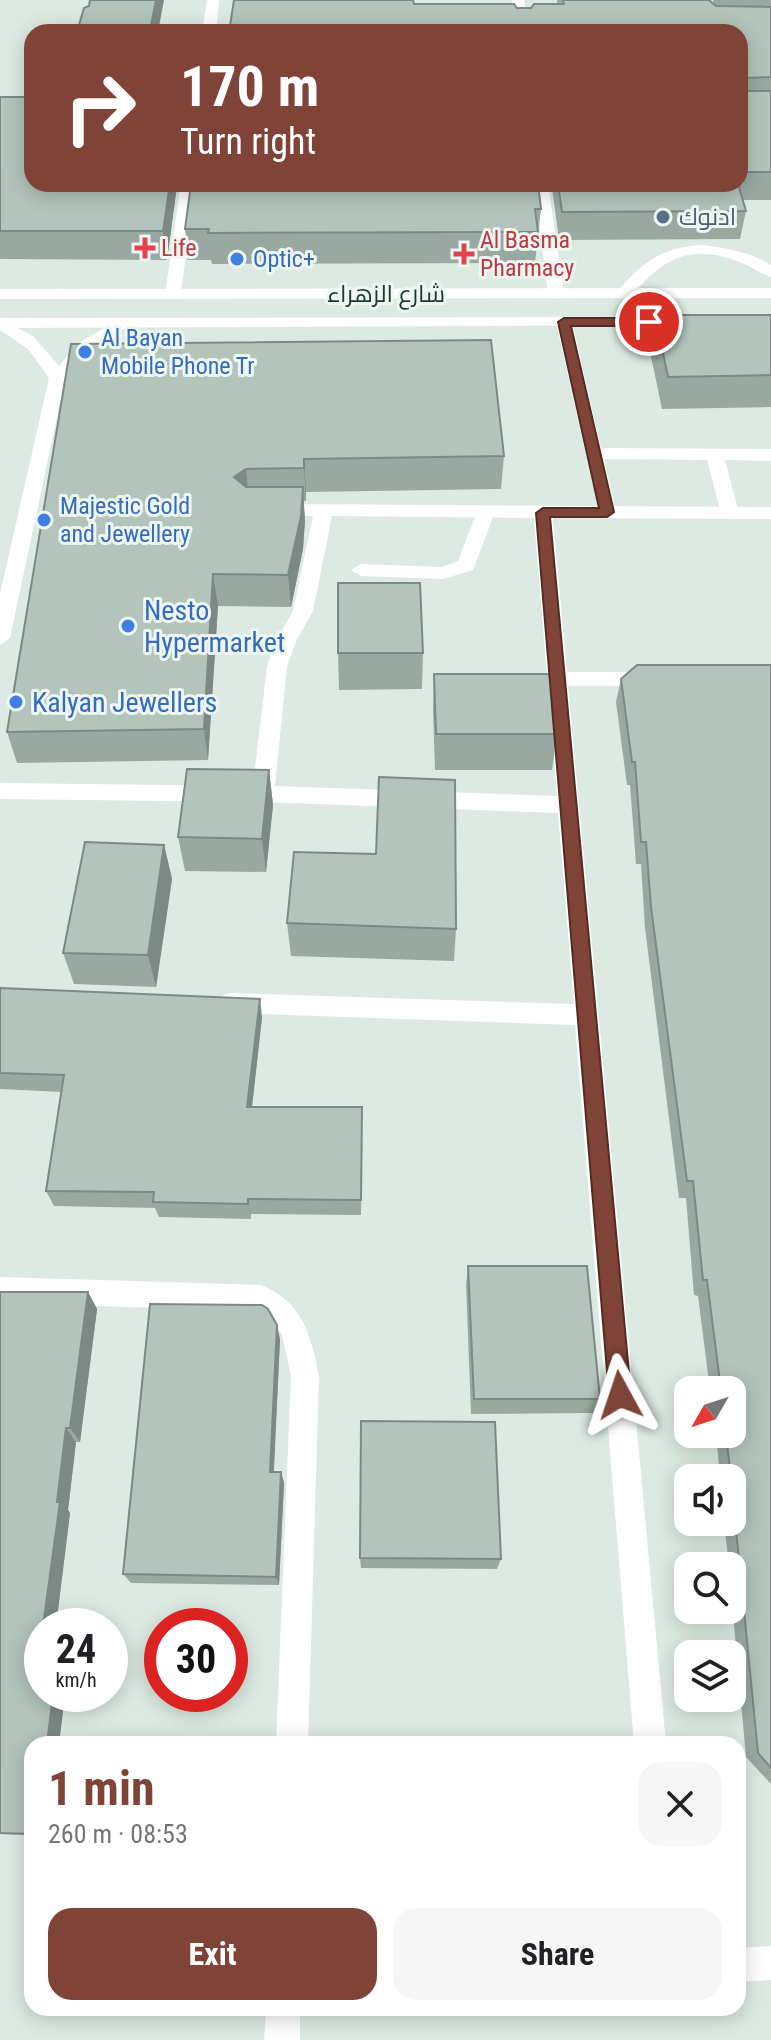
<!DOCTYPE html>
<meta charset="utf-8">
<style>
:root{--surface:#fff;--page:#f6f6f6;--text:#202124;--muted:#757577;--accent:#804337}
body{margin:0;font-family:"Roboto Condensed",Cairo,sans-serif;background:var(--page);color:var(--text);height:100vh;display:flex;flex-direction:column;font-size:30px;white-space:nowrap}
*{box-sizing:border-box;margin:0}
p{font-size:26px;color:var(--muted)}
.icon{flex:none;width:44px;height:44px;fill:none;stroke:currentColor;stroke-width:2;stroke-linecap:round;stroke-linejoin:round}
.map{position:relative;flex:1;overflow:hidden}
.panel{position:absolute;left:24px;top:1736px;width:722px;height:280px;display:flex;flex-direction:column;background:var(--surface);border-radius:24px;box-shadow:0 4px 20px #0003}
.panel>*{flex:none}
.banner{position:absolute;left:24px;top:24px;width:724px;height:168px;border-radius:24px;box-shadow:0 4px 20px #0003;background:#804337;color:#fff;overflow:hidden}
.needle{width:52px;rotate:231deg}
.tools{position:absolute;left:674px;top:1376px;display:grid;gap:16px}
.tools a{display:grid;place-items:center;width:72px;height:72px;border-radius:16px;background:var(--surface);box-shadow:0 4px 20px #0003;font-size:40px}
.speed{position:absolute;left:24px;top:1608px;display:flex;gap:16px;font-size:40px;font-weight:700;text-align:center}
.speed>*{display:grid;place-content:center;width:104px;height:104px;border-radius:50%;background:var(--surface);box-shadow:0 4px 20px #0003;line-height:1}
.speed small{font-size:20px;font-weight:400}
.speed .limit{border:12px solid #d22;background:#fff;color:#111}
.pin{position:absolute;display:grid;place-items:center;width:68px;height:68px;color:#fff;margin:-34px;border:4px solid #fff;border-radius:50%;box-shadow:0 2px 8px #0007}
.me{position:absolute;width:88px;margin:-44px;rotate:355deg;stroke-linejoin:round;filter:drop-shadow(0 0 6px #0008)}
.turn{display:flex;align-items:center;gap:28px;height:168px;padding:0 24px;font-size:36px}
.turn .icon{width:104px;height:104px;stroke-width:2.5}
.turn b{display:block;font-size:56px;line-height:68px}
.round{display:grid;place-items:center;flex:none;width:84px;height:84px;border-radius:24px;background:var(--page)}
.head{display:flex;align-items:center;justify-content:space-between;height:136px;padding:0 24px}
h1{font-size:48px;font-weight:700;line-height:60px;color:var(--accent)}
.primary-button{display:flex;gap:16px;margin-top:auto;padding:16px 24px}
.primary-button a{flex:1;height:92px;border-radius:24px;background:var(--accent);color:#fff;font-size:32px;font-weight:700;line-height:92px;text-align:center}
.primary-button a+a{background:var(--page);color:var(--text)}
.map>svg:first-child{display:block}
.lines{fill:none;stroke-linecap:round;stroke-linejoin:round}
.service{fill:#fff;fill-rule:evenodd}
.minor{fill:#fff;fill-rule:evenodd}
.secondary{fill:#fff;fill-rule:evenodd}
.wall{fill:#99a9a2}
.shaded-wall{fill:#7d8984}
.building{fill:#b2c4bc;stroke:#7d8984;stroke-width:2}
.route{fill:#804337;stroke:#532c24;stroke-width:2}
.service-dot{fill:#5c6f8a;stroke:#edf6f1;stroke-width:3}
.health-dot{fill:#e0444e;stroke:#edf6f1;stroke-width:3}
.shop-dot{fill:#3f7fe0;stroke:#edf6f1;stroke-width:3}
.labels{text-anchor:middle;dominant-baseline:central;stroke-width:6;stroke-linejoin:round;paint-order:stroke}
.far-service-label{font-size:24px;fill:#4e5e75;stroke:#edf6f1;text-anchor:start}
.far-health-label{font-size:24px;fill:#be3a42;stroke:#edf6f1;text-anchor:start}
.far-shop-label{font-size:24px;fill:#366cbe;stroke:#edf6f1;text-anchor:start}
.far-street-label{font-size:24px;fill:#1f3930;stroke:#edf6f1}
.shop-label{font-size:28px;fill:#366cbe;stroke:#edf6f1;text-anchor:start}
</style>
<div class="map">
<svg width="771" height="2040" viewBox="0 0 771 2040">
<rect width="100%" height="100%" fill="#ddeae3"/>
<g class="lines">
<g class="service">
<path d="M 702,245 C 726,248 750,252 771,265 L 771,277 C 761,274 752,267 742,263 C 689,242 664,258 630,297 L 624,299 L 616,294 C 640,263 662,247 702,245 Z"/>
<path d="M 564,317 L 572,322 L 601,448 L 771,449 L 771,461 L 725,460 L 739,513 L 737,517 L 723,517 L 721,513 L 707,460 L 604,459 L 616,512 L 607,518 L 600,516 L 556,322 Z"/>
<path d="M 486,506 L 495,512 L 473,570 L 443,579 L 361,576 L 351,570 L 361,564 L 442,567 L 458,561 L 477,512 Z"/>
</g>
<g class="minor">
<path d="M 207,0 L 219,0 L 216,32 L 202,32 Z"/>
<path d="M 512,0 L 524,0 L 529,32 L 515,32 Z"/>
<path d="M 181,184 L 195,184 L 181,294 L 173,299 L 165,294 Z"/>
<path d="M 534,184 L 548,184 L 564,294 L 556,299 L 548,294 Z"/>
<path d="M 122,318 L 128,320 L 128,326 L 89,352 L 65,379 L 10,638 L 0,645 L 0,594 L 49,378 L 28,349 L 0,330 L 0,319 L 33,336 L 59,366 L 77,344 Z"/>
<path d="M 273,504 L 771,507 L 771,519 L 553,518 L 567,672 L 653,672 L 660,674 L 663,679 L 660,684 L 653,686 L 568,686 L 666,1744 L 634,1744 L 575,1025 L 230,1013 L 222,1010 L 218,1003 L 222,996 L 230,993 L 574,1004 L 558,813 L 263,802 L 0,799 L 0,783 L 253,786 L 267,666 L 277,639 L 293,611 L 313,516 L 267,514 L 264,510 ZM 332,516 L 534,518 L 557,796 L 275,786 L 287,666 L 297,639 L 313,611 Z"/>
<path d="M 0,1277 L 261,1285 C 303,1302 311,1335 319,1376 L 308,1744 L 276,1744 L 291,1376 L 282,1335 L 273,1321 L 258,1311 L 0,1303 Z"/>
<path d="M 771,1946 L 771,1980 L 738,1982 L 738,1948 Z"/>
<path d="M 266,2008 L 300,2008 L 300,2040 L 264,2040 Z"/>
</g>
<g class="secondary">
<path d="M 771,288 L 771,298 L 0,299 L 0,289 Z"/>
<path d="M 686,317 L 694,322 L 692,325 L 0,328 L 0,318 Z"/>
</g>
</g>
<g class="wall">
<path d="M 557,0 L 709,0 L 714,4 L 713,0 L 771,0 L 771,200 L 743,200 L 746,211 L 740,239 L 559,240 L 552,188 L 550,184 L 740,184 L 740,32 L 414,4 L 531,8 L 557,4 Z"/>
<path d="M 0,97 L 32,184 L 180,184 L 176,193 L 167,260 L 0,259 Z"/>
<path d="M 541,209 L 535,263 L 212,264 L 211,260 L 188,260 L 185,229 Z"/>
<path d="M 655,315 L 771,315 L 771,407 L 662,409 L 649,347 Z"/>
<path d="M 71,344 L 504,456 L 501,489 L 306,492 L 306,501 L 303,501 L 305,520 L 303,549 L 291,607 L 218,606 L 208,760 L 17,763 L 7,732 Z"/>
<path d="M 338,653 L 423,653 L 422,689 L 339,690 Z"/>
<path d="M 771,665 L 771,1784 L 746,1757 L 732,1603 L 732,1566 L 729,1566 L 724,1522 L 732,1522 L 732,1478 L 720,1478 L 716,1434 L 732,1434 L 732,1390 L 710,1390 L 698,1296 L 694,1295 L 686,1198 L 679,1198 L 645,928 L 641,864 L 636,864 L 630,785 L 627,785 L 616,702 L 621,679 Z"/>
<path d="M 434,674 L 557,734 L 552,770 L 435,770 L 433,710 Z"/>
<path d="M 269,770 L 273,805 L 266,872 L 185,871 L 178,837 Z"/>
<path d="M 164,845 L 172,879 L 156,987 L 74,984 L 63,953 Z"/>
<path d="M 287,923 L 456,929 L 454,961 L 291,956 Z"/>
<path d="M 0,988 L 262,1017 L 252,1107 L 362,1124 L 361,1215 L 251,1214 L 251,1219 L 159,1217 L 155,1208 L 54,1206 L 46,1191 L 62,1092 L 0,1089 Z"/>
<path d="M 468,1266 L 600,1399 L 593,1413 L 471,1414 L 466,1284 Z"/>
<path d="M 0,1292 L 88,1292 L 97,1309 L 80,1442 L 76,1442 L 68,1510 L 70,1513 L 56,1626 L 42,1626 L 42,1694 L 65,1694 L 59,1744 L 32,1744 L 32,1835 L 0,1834 Z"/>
<path d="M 280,1339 L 274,1472 L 281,1472 L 284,1483 L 279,1585 L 131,1583 L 123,1574 Z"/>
<path d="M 360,1558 L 501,1559 L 497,1569 L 361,1568 Z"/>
</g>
<g class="shaded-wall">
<path d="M 156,0 L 164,0 L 158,32 L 150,32 Z"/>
<path d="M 170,184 L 180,184 L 176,193 L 167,260 L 163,231 Z"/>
<path d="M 304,459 L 306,492 L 306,501 L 304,468 Z"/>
<path d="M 246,469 L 249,502 L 234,477 Z"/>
<path d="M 303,487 L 305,520 L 303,549 L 291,607 L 288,575 Z"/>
<path d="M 213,574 L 218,606 L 208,760 L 204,729 Z"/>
<path d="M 269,770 L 273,805 L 266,872 L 262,839 Z"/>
<path d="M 164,845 L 172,879 L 156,987 L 148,955 Z"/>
<path d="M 260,999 L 262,1017 L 250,1124 L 247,1107 Z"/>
<path d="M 88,1292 L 97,1309 L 80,1442 L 70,1428 Z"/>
<path d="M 277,1325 L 280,1339 L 273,1483 L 270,1472 Z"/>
<path d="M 66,1428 L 76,1442 L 68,1510 L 70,1513 L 56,1626 L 43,1626 Z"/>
<path d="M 281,1472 L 284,1483 L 279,1585 L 276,1577 Z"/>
<path d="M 42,1636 L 42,1662 L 39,1660 Z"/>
<path d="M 53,1694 L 65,1694 L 59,1744 L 47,1744 Z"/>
</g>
<g class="building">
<path d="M 90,0 L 156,0 L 150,30 L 154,30 L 154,32 L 77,32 L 84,8 L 89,6 Z"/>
<path d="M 234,0 L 413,0 L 414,4 L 514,4 L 517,8 L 531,8 L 534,4 L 564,4 L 563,0 L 709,0 L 716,6 L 771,7 L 771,77 L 745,78 L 742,81 L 743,91 L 771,91 L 771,172 L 740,172 L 740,32 L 229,32 Z"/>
<path d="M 0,97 L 32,97 L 32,184 L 170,184 L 163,231 L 0,231 Z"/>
<path d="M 191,184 L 538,184 L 541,209 L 535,209 L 538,232 L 208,233 L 209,229 L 185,229 Z"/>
<path d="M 558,184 L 738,184 L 746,211 L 562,212 Z"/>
<path d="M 655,315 L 771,315 L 771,375 L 668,377 Z"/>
<path d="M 491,340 L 504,456 L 304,459 L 304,468 L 246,469 L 234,477 L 246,487 L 303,487 L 301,516 L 288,575 L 213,574 L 204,729 L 7,732 L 71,344 Z"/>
<path d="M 338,583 L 420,583 L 423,653 L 338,653 Z"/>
<path d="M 637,665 L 771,665 L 771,1768 L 758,1753 L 732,1489 L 732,1478 L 731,1478 L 726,1434 L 732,1434 L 732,1390 L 721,1390 L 707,1280 L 703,1280 L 693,1181 L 687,1181 L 651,907 L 646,842 L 641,842 L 635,762 L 632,762 L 621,679 Z"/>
<path d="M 434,674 L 552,674 L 557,734 L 436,734 Z"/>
<path d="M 187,769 L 269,770 L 262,839 L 178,837 Z"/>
<path d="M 379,777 L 455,780 L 456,929 L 287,923 L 294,852 L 376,854 Z"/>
<path d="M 85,842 L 164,845 L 148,955 L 63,953 Z"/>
<path d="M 0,988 L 260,999 L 247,1107 L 362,1107 L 361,1200 L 248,1199 L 248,1204 L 153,1202 L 154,1192 L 46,1191 L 64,1075 L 0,1073 Z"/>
<path d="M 468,1266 L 587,1266 L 600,1399 L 474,1399 Z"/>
<path d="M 0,1292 L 88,1292 L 70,1428 L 66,1428 L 57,1502 L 60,1502 L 43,1626 L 42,1626 L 39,1660 L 42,1660 L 42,1694 L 53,1694 L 47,1744 L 32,1744 L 32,1834 L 0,1833 Z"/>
<path d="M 150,1304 L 262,1305 L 268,1309 L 277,1325 L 270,1472 L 281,1472 L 276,1577 L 123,1574 Z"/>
<path d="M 361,1421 L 495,1422 L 501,1559 L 360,1558 Z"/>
</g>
<path class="route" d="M 564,318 L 649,318 L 655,322 L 649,326 L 571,326 L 614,512 L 607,517 L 550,517 L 631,1395 L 628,1403 L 620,1406 L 612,1403 L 609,1395 L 536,513 L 543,508 L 599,508 L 558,322 Z"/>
<circle class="service-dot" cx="663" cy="217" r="8"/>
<g class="health-dot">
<path d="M141 236h8v8h8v8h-8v8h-8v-8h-8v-8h8z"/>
<path d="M460 242h8v8h8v8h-8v8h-8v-8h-8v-8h8z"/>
</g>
<g class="shop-dot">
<circle cx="237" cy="259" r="8"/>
<circle cx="85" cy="352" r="8"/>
<circle cx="44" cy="520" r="8"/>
<circle cx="128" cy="626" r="8"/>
<circle cx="16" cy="702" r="8"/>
</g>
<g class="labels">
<g class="far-service-label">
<text x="679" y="217">ادنوك</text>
</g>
<g class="far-health-label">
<text x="480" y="240">Al Basma<tspan x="480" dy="28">Pharmacy</tspan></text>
<text x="161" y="248">Life</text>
</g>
<g class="far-shop-label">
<text x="253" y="259">Optic+</text>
<text x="101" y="338">Al Bayan<tspan x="101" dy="28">Mobile Phone Tr</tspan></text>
<text x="60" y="506">Majestic Gold<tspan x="60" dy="28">and Jewellery</tspan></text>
</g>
<g class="far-street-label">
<text x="386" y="294">شارع الزهراء</text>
</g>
<g class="shop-label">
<text x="144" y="610">Nesto<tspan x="144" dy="32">Hypermarket</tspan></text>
<text x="32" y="702">Kalyan Jewellers</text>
</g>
</g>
</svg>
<div class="tools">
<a><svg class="needle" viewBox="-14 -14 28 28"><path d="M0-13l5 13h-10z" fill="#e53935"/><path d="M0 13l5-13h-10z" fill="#757577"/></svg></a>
<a><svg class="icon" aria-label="sound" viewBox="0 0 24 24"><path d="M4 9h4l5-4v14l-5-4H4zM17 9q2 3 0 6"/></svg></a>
<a><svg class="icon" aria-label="search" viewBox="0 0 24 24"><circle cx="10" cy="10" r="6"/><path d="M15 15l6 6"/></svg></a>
<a><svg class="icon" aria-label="layers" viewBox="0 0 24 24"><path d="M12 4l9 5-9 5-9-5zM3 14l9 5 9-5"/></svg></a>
</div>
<div class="speed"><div>24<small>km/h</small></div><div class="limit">30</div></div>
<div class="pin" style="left:649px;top:322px;background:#d93025"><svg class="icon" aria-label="arrive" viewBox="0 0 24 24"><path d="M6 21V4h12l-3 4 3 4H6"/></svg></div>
<svg class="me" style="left:620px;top:1395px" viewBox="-20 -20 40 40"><path d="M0-17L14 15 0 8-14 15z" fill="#804337" stroke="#fff" stroke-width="4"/></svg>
<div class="banner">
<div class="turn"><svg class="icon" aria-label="right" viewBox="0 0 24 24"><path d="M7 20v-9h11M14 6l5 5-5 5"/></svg><div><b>170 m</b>Turn right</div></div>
</div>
<section class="panel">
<div class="head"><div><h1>1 min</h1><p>260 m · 08:53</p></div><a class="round"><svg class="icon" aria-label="close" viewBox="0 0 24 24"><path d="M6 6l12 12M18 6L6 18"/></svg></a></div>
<div class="primary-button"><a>Exit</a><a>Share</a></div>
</section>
</div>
